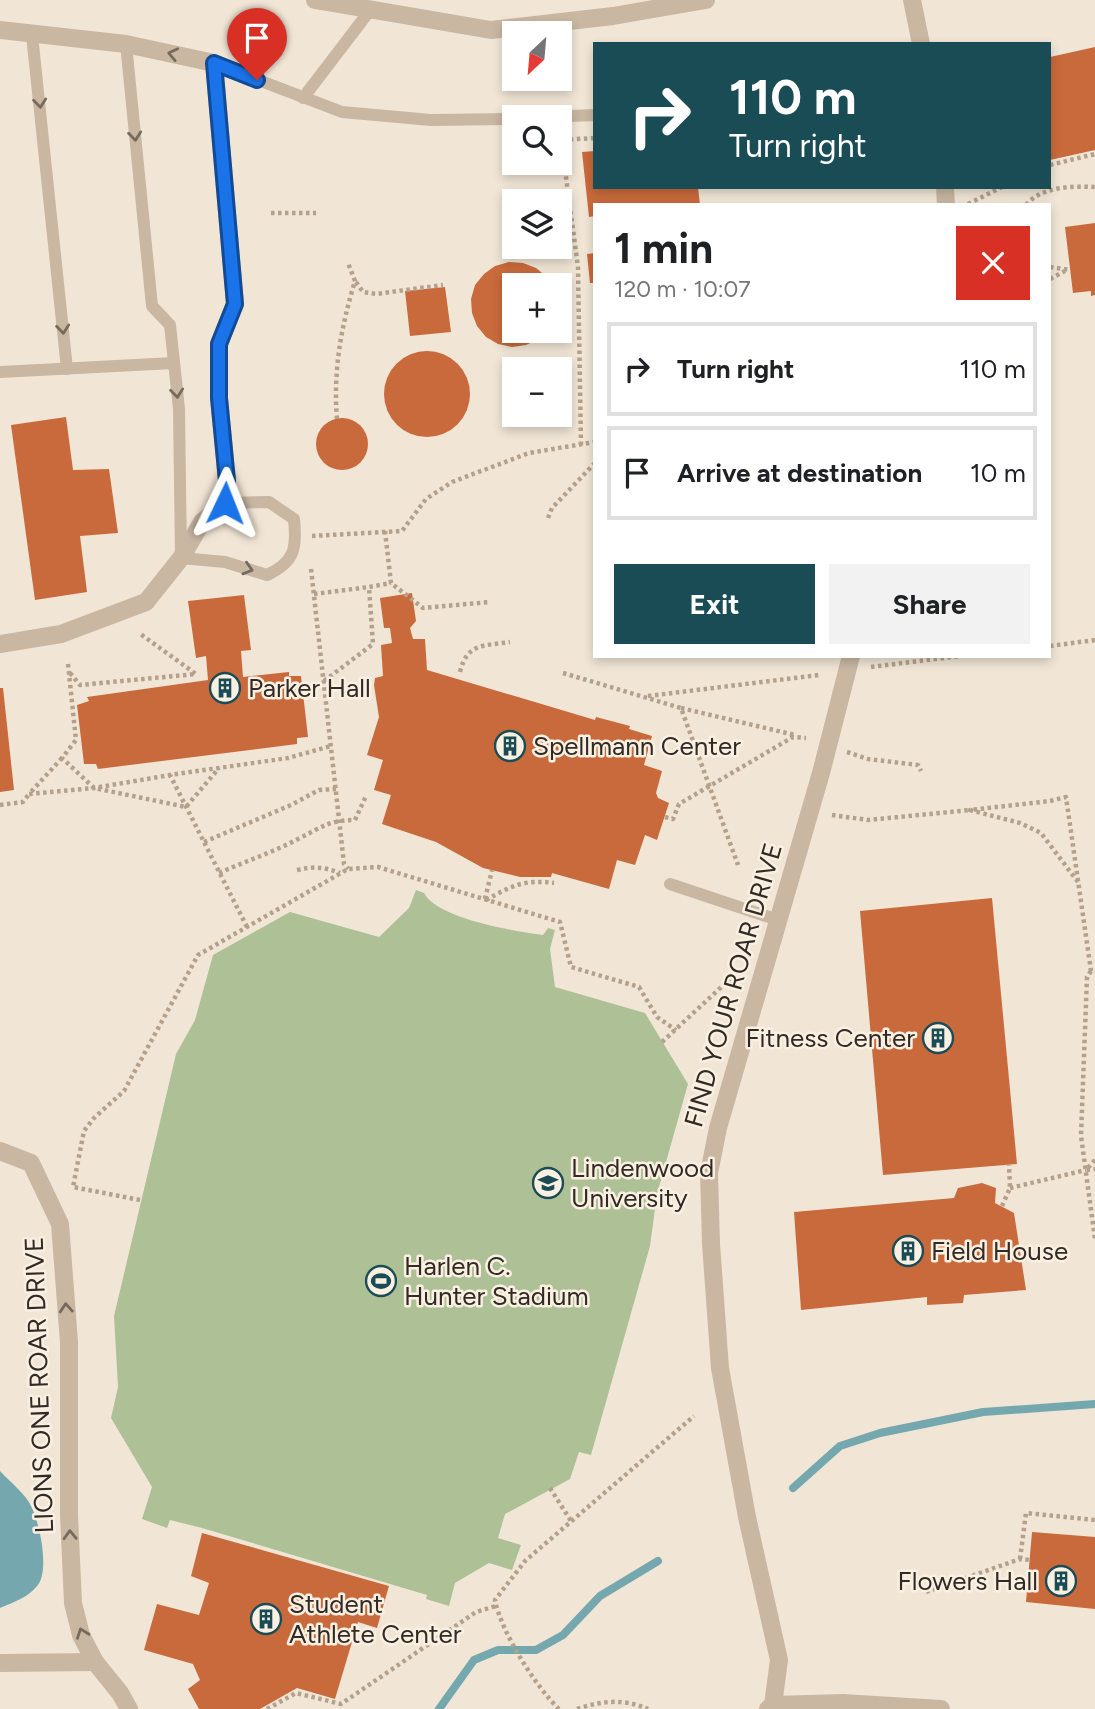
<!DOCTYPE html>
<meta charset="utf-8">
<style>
:root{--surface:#fff;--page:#f2f2f2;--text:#202124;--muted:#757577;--line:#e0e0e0;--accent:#1a4c55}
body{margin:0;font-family:Figtree,sans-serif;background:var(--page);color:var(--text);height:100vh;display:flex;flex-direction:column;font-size:26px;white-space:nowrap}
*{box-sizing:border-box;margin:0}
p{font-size:23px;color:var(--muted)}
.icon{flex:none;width:38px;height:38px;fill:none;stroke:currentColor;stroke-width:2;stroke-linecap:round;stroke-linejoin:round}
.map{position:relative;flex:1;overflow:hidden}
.details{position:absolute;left:593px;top:203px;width:458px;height:455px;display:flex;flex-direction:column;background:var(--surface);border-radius:0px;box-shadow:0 4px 10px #0003}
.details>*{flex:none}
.banner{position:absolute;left:593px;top:42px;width:458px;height:147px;border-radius:0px;box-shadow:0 4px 10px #0003;background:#1a4c55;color:#fff;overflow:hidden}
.needle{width:46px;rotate:206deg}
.tools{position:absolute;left:502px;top:21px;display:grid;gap:14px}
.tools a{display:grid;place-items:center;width:70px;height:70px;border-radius:0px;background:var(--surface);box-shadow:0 4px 10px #0003;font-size:35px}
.pin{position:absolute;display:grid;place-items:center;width:60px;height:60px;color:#fff;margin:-72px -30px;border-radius:50% 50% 50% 0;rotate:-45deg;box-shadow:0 0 7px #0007}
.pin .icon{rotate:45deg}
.me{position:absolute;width:77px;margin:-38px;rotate:2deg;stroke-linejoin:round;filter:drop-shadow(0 0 5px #0008)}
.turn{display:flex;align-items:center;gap:24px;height:147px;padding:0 21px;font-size:32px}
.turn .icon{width:91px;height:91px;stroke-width:2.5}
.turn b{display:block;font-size:49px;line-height:60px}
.round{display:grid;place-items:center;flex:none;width:74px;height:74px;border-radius:0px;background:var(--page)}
.headline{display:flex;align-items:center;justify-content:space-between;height:119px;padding:0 21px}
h1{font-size:42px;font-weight:700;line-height:52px}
.primary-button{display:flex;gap:14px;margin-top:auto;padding:14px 21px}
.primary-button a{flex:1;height:80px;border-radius:0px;background:var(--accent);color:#fff;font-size:28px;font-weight:700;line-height:80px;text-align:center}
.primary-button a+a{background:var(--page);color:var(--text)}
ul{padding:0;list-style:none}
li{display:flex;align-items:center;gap:21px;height:94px;margin:0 14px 10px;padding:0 7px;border:4px solid var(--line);border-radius:0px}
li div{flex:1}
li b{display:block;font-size:26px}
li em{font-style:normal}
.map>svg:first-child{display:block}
.green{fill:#aec096}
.water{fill:#74a7ae}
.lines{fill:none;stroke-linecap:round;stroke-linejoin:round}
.stream{stroke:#74a7ae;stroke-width:8}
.building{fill:#c96a3c}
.path{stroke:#b4a18c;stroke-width:4.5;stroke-dasharray:3.5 3.5;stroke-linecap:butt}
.service{stroke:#c9b7a2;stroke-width:12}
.minor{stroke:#c9b7a2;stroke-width:18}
.oneway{stroke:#76695d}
.route-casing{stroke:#114b97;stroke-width:18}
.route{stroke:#1a73e8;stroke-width:12}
.labels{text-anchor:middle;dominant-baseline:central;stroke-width:5;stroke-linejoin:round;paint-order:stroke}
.poi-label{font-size:26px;fill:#332a25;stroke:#f9f0e2;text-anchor:start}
.street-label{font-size:26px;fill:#332a25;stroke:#f9f0e2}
</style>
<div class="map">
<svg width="1095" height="1709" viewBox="0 0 1095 1709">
<rect width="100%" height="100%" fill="#f1e6d6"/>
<path class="green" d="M 416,890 L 424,893 C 438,919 514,931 543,935 L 548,928 L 555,930 L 550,949 L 555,987 L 645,1013 L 688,1084 L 657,1194 L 650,1246 L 591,1455 L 579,1452 L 570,1479 L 505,1514 L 498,1538 L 521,1545 L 512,1570 L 489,1563 L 455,1583 L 449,1606 L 426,1599 L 427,1595 L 202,1528 L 170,1520 L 167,1528 L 142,1519 L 152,1487 L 111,1418 L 118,1387 L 114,1316 L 176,1054 L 195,1020 L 213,955 L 290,912 L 379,937 L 409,908 Z"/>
<path class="water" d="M 0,1471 C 10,1482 26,1494 32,1508 C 40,1525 50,1572 37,1586 C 27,1598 14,1602 0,1608 Z"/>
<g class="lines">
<g class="stream">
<path d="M 793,1488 L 840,1446 L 880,1433 L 983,1412 L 1095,1404"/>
<path d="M 439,1709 L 474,1660 L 498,1650 L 536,1650 L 563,1635 L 600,1596 L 658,1561"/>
</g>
</g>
<g class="building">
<path d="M 1095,47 L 1095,150 L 1050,160 L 1050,57 Z"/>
<path d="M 595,151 L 595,187 L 698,187 L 700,205 L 595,205 L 595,216 L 589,217 L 582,152 Z"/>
<path d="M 1095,223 L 1095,295 L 1091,296 L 1091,291 L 1073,293 L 1065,227 Z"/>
<path d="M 595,253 L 595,283 L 590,283 L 587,254 Z"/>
<path d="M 509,262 L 523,263 L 536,268 L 547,277 L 551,285 L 514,285 L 514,331 L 547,331 L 539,339 L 526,345 L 512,347 L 498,344 L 486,337 L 477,326 L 472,313 L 471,299 L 475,285 L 484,274 L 495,266 Z"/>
<path d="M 445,287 L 451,332 L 410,336 L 405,291 Z"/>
<circle cx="427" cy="394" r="43"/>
<path d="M 66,417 L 73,470 L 109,469 L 118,533 L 80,536 L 87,592 L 35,600 L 11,425 Z"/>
<circle cx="342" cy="444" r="26"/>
<path d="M 412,593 L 416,621 L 410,628 L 413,639 L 425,639 L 427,670 L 595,720 L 596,717 L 630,726 L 629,729 L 652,736 L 644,765 L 662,771 L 656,793 L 658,798 L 669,803 L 657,840 L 645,835 L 635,865 L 617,860 L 609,889 L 552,873 L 551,877 L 520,877 L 483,868 L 436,842 L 382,824 L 391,795 L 374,790 L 383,760 L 367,755 L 379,717 L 374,685 L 375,678 L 383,676 L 381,645 L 392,643 L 390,628 L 384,628 L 380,598 Z"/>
<path d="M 244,595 L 251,650 L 241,651 L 243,677 L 289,672 L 289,676 L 301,676 L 308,737 L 297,738 L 297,744 L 98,769 L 96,764 L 84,764 L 77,705 L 89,701 L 87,697 L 208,680 L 206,656 L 196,658 L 188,601 Z"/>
<path d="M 0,688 L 3,688 L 14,790 L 0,792 Z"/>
<path d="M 992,898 L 1017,1164 L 883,1175 L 860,911 Z"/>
<path d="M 982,1183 L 996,1188 L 995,1203 L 1014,1213 L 1026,1290 L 964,1295 L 963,1303 L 927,1305 L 927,1297 L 801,1310 L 794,1212 L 954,1198 L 958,1188 Z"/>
<path d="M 1032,1532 L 1095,1537 L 1095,1609 L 1026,1602 Z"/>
<path d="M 202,1533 L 389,1586 L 377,1628 L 358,1622 L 335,1699 L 297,1688 L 260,1709 L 199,1709 L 188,1689 L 200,1680 L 193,1664 L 144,1650 L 157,1604 L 199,1615 L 209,1583 L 191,1576 Z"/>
</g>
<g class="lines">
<g class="path">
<path d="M 1050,165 L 1095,154"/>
<path d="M 968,204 L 1002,187"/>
<path d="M 1026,205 C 1042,186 1072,186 1095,187"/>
<path d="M 271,213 L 316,213"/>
<path d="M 1050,267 L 1070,270"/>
<path d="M 1050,279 L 1065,271"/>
<path d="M 356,282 L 363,292 L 376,294 L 443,285"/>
<path d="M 337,419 C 333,371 341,327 355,281 L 348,263"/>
<path d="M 581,445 L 578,267 L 561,140 L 595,138"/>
<path d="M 548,518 L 552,508 L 595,463"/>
<path d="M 385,531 L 391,583 L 423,608 L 490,602"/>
<path d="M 312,536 L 402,531 L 426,499 L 452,482 L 529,453 L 595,442"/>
<path d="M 311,569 L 344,864 L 348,869"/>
<path d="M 314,594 L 369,587"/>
<path d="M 1050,646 L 1095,640"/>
<path d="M 68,664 L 76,740 L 62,758 L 94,788 L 186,807 L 219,768"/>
<path d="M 871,667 L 960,656"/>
<path d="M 460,672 C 467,643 483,646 510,642"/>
<path d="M 70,673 L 80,685 L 196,674 L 139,633"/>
<path d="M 563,673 L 681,708 L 738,865"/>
<path d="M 324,681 L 373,644 L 369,587 L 391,583"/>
<path d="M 648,696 L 819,675"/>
<path d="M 681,708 L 795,735"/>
<path d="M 847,752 L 868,759 L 918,765 L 921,771"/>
<path d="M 62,758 L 29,794 L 94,788 L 170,775"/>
<path d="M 0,805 L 23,802 L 29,794"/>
<path d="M 832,815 L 868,820 L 970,810"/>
<path d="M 665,817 L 673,819 L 679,804 L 793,737 L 806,738"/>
<path d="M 204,842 L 291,805 L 319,790 L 336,789"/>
<path d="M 297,870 C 313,866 325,867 340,873"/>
<path d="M 219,873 C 246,861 274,852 300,838 C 322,827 329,820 355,820 L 366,796"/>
<path d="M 1078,882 L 1041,833 L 1020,823 L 970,810 L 1050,801 L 1066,797 L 1091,971 L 1095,972"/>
<path d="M 485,899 L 492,870"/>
<path d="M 486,900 C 511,886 524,879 554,883"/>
<path d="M 247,927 L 170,775 L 288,758 L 331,746"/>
<path d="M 1091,971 L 1087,977 L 1081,1136 L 1095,1239"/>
<path d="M 662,1042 L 730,979"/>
<path d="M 1095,1160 L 1086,1170 L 1095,1169"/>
<path d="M 1010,1188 L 1086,1170"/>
<path d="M 140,1200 L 73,1187 L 84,1131 L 94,1118 L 124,1091 L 198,955 L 348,869 L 378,867 L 560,922 L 571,967 L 639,987 L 657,1017 L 676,1030"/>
<path d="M 1002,1206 L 1010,1188 L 1009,1165"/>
<path d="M 550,1488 L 571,1521"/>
<path d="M 1020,1559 L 1026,1513 L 1095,1520"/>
<path d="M 926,1592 L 1020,1559 L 1030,1560"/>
<path d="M 267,1709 L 296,1693 L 341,1704 L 476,1612 L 496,1606"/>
<path d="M 559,1709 C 536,1687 501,1632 495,1600 L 525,1561 L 694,1416"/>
<path d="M 577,1709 C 601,1701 623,1698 648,1709"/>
</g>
<g class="service">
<path d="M 32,35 L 67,369"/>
<path d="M 126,44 L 152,306 L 170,325 L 179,409 L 181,558 L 225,562 L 267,575 C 295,562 297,548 294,519 L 269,502 L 225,503"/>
<path d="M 214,63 L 342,112 L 431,120 L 514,119"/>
<path d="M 303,98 L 371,9"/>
<path d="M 544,117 L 595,115"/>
<path d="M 0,372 L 174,363"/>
<path d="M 670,884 L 778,920"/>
</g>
<g class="minor">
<path d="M 315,0 L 491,30 L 613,16 L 706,0"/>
<path d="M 912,0 L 921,44"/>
<path d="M 0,30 L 126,44 L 214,63 L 235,304 L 219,344 L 219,398 L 227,481 L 225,503 L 202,522 L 181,558 L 146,602 L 61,634 L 0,644"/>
<path d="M 945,187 L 946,205"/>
<path d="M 0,1151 L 31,1163 L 60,1224 L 69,1342 L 69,1515 L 73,1603 L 81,1635 L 95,1662 L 120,1693 L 129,1709"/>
<path d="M 0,1663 L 95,1662"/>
<path d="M 773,1705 L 779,1660 L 747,1517 L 720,1368 L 711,1244 L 709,1173 L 718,1128 L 821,773 L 851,656"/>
<path d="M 768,1709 L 773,1705 L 843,1703 L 941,1709"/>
</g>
</g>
<defs><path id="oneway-chevron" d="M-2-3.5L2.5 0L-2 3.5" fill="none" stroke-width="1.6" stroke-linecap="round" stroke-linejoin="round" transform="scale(1.75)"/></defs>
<g class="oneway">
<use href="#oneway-chevron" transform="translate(173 54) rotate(-168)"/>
<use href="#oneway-chevron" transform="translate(40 103) rotate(84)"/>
<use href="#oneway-chevron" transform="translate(135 136) rotate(84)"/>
<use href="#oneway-chevron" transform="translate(63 329) rotate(84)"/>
<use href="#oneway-chevron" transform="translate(177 393) rotate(84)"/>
<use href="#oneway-chevron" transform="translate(248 569) rotate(17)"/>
<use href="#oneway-chevron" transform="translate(66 1308) rotate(-94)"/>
<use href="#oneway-chevron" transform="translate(70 1535) rotate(-92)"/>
<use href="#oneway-chevron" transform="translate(82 1633) rotate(-110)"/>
</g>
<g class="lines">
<g class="route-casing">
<path id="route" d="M 225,503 L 227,481 L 219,398 L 219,344 L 235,304 L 214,63 L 257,80"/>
</g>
<use href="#route" class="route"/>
</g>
<defs>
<g id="building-ring" transform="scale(1.575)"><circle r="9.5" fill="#f9f0e2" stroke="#1a4c55" stroke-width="1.5"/><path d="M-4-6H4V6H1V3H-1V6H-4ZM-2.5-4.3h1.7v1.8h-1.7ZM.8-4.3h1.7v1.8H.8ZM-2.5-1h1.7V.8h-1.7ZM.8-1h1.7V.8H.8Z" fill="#1a4c55"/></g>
<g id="university-ring" transform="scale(1.575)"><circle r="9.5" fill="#f9f0e2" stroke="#1a4c55" stroke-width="1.5"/><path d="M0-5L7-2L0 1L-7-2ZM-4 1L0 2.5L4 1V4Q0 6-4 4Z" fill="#1a4c55"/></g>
<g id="stadium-ring" transform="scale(1.575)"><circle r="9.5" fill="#f9f0e2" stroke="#1a4c55" stroke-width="1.5"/><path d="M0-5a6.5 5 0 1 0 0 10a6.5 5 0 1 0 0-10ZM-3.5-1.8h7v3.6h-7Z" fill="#1a4c55"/></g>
</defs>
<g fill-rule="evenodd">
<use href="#building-ring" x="225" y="688"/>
<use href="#building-ring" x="510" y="746"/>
<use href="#building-ring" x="938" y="1038"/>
<use href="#university-ring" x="548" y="1183"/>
<use href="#building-ring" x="908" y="1251"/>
<use href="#stadium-ring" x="381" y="1281"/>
<use href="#building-ring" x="1061" y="1581"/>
<use href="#building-ring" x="266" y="1619"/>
</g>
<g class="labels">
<g class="poi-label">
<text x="248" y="688">Parker Hall</text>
<text x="533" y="746">Spellmann Center</text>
<text x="915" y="1038" text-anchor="end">Fitness Center</text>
<text x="571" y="1168">Lindenwood<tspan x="571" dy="30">University</tspan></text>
<text x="931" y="1251">Field House</text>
<text x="404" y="1266">Harlen C.<tspan x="404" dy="30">Hunter Stadium</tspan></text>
<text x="1038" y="1581" text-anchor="end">Flowers Hall</text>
<text x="289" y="1604">Student<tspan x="289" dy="30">Athlete Center</tspan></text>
</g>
<g class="street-label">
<text transform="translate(733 985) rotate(-74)">FIND YOUR ROAR DRIVE</text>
<text transform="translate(39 1385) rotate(-92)">LIONS ONE ROAR DRIVE</text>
</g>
</g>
</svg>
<div class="tools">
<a><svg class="needle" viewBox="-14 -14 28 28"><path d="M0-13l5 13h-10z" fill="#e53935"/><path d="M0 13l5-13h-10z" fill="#757577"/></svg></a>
<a><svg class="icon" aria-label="search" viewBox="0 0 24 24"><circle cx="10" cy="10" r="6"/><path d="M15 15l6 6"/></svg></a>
<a><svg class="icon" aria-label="layers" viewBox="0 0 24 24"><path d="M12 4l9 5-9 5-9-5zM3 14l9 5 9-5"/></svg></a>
<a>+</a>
<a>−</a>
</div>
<div class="pin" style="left:257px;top:80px;background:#d93025"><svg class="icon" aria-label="arrive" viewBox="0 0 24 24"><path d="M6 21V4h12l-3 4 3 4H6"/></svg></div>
<svg class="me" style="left:225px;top:503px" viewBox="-20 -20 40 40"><path d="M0-17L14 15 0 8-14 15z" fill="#1a73e8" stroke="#fff" stroke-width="4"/></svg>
<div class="banner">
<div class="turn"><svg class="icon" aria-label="right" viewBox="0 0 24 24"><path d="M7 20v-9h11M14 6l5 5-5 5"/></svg><div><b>110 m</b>Turn right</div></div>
</div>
<section class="details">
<div class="headline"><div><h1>1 min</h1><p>120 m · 10:07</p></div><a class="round" style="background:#d93025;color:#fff"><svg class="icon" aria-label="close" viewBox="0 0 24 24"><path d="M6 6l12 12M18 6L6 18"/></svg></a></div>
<ul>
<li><svg class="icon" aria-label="right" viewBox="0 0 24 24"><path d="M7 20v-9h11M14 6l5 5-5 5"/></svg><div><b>Turn right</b></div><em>110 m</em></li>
<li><svg class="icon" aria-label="arrive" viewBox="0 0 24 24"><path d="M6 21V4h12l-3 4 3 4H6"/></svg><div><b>Arrive at destination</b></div><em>10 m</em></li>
</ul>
<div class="primary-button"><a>Exit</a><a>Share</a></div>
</section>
</div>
